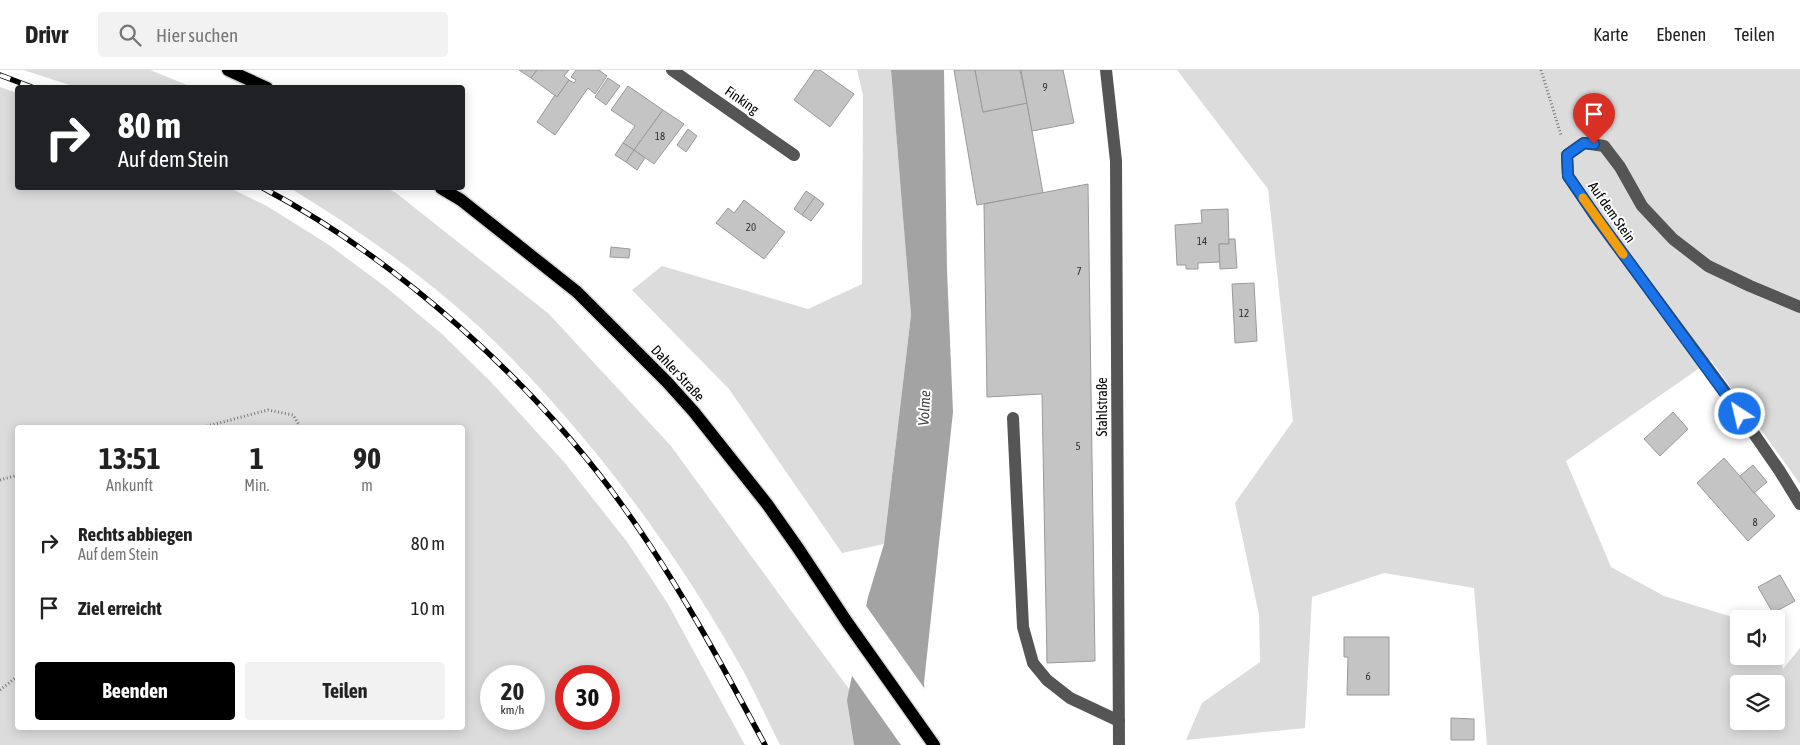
<!DOCTYPE html>
<html lang="de">
<meta charset="utf-8">
<style>
:root{--surface:#fff;--page:#f2f2f2;--text:#222;--muted:#767676;--line:#e0e0e0;--accent:#000}
body{margin:0;font-family:"Asap Condensed",sans-serif;background:var(--page);color:var(--text);height:100vh;display:flex;flex-direction:column;font-size:19px;white-space:nowrap}
*{box-sizing:border-box;margin:0}
p{font-size:16px;color:var(--muted)}
.icon{flex:none;width:28px;height:28px;fill:none;stroke:currentColor;stroke-width:2;stroke-linecap:round;stroke-linejoin:round}
.map{position:relative;flex:1;overflow:hidden}
.sheet{position:absolute;left:15px;top:355px;width:450px;height:305px;display:flex;flex-direction:column;background:var(--surface);border-radius:5px;box-shadow:0 2px 12px #0003}
.sheet>*{flex:none}
.guide{position:absolute;left:15px;top:15px;width:450px;height:105px;border-radius:5px;box-shadow:0 2px 12px #0003;background:#202124;color:#fff;overflow:hidden}
.fabs{position:absolute;left:1730px;top:540px;display:grid;gap:10px}
.fabs a{display:grid;place-items:center;width:55px;height:55px;border-radius:5px;background:var(--surface);box-shadow:0 2px 12px #0003;font-size:25px}
.speed{position:absolute;left:480px;top:595px;display:flex;gap:10px;font-size:25px;font-weight:700;text-align:center}
.speed>*{display:grid;place-content:center;width:65px;height:65px;border-radius:50%;background:var(--surface);box-shadow:0 2px 12px #0003;line-height:1}
.speed small{font-size:12px;font-weight:400}
.speed .limit{border:8px solid #d22;background:#fff;color:#111}
.pin{position:absolute;display:grid;place-items:center;width:42px;height:42px;color:#fff;margin:-51px -21px;border-radius:50% 50% 50% 0;rotate:-45deg;box-shadow:0 0 5px #0007}
.pin .icon{rotate:45deg}
.me{position:absolute;width:55px;margin:-28px;rotate:325deg;stroke-linejoin:round;filter:drop-shadow(0 0 4px #0008)}
.turn{display:flex;align-items:center;gap:18px;height:105px;padding:0 20px;font-size:22px}
.turn .icon{width:65px;height:65px;stroke-width:2.5}
.turn b{display:block;font-size:35px;line-height:42px}
.eta{display:flex;justify-content:space-evenly;align-items:center;height:85px;text-align:center}
.eta b{font-size:30px;font-weight:700;line-height:35px}
.primary-button{display:flex;gap:10px;margin-top:auto;padding:10px 20px}
.primary-button a{flex:1;height:58px;border-radius:5px;background:var(--accent);color:#fff;font-size:20px;font-weight:700;line-height:58px;text-align:center}
.primary-button a+a{background:var(--page);color:var(--text)}
ul{padding:0;list-style:none}
li{display:flex;align-items:center;gap:15px;height:65px;padding:0 20px}
li div{flex:1}
li b{display:block;font-size:19px}
li em{font-style:normal}
header{display:flex;align-items:center;gap:30px;box-sizing:border-box;height:70px;padding:0 25px;background:var(--surface);border-bottom:1px solid var(--line)}
header strong{font-size:24px}
nav{display:flex;gap:28px;margin-inline-start:auto;font-size:18px}
.search{width:350px;height:45px;background:var(--page);display:flex;align-items:center;gap:12px;box-sizing:border-box;padding:0 18px;border-radius:5px;color:var(--muted);font-size:19px}
.map>svg:first-child{display:block}
.green{fill:#dcdcdc;fill-rule:evenodd}
.water{fill:#a3a3a3}
.pier{fill:#fff}
.building{fill:#c4c4c4;stroke:#999}
.lines{fill:none;stroke-linecap:round;stroke-linejoin:round}
.major-casing{stroke:#dbdbdb;stroke-width:15}
.path{stroke:#777;stroke-width:3;stroke-dasharray:1 2.5;stroke-linecap:butt}
.minor{stroke:#555;stroke-width:12}
.major{stroke:#000;stroke-width:12}
.rail-casing{stroke:#000;stroke-width:5.5}
.rail{stroke:#fff;stroke-width:4;stroke-dasharray:11;stroke-linecap:butt}
.route-casing{stroke:#114b97;stroke-width:12}
.route{stroke:#1a73e8;stroke-width:9}
.slow{stroke:#f59e0b;stroke-width:9}
.labels{text-anchor:middle;dominant-baseline:central;stroke-width:4;stroke-linejoin:round;paint-order:stroke}
.number-label{font-size:11px;fill:#313131}
.street-label{font-size:14px;fill:#000;stroke:#fff}
.water-label{font-size:15px;font-style:italic;fill:#444;stroke:#fff}
</style>
<header>
<strong>Drivr</strong>
<div class="search"><svg class="icon" aria-label="search" viewBox="0 0 24 24"><circle cx="10" cy="10" r="6"/><path d="M15 15l6 6"/></svg>Hier suchen</div>
<nav><a>Karte</a><a>Ebenen</a><a>Teilen</a></nav>
</header>
<div class="map">
<svg width="1800" height="675" viewBox="0 0 1800 675">
<rect width="100%" height="100%" fill="#fff"/>
<g class="green">
<path d="M 23,0 L 150,0 L 192,17 L 76,17 Z"/>
<path d="M 857,0 L 891,0 L 911,245 L 884,474 L 842,483 L 729,319 L 632,220 L 662,196 L 808,239 L 862,214 L 863,25 Z"/>
<path d="M 1177,0 L 1800,0 L 1800,414 L 1711,290 L 1566,391 L 1611,497 L 1664,526 L 1739,549 L 1739,586 L 1776,586 L 1776,567 L 1783,599 L 1800,578 L 1800,675 L 1487,675 L 1474,518 L 1384,503 L 1312,527 L 1305,658 L 1186,670 L 1202,633 L 1260,592 L 1259,545 L 1235,433 L 1293,351 L 1268,119 ZM 1739,614 L 1776,614 L 1776,651 L 1739,651 Z"/>
<path d="M 0,17 L 17,23 L 18,118 L 230,118 L 267,136 L 329,175 L 387,218 L 442,264 L 492,313 L 564,392 L 628,473 L 668,534 L 745,675 L 0,675 ZM 18,358 L 462,358 L 462,658 L 18,658 ZM 491,606 L 534,606 L 534,649 L 491,649 ZM 566,606 L 609,606 L 609,649 L 566,649 Z"/>
<path d="M 290,118 L 387,118 L 396,123 L 549,244 L 671,376 L 803,557 L 867,643 L 889,675 L 780,675 C 768,651 757,627 745,604 C 683,492 603,382 514,291 C 449,223 370,167 290,118 Z"/>
</g>
<path class="water" d="M 891,0 L 944,0 L 947,200 L 953,342 L 924,613 L 928,675 L 854,675 L 847,630 L 868,527 L 884,474 L 911,245 Z"/>
<path class="pier" d="M 864,533 L 927,622 L 931,675 L 901,675 L 850,603 Z"/>
<g class="building">
<path d="M 519,0 L 537,0 L 531,8 Z"/>
<path d="M 537,0 L 569,0 L 564,6 L 569,10 L 557,27 L 531,8 Z"/>
<path d="M 576,0 L 599,0 L 607,6 L 595,24 L 588,18 L 555,65 L 537,52 L 555,25 L 557,27 L 569,10 L 574,13 L 576,10 L 571,7 Z"/>
<path d="M 815,0 L 820,0 L 854,24 L 830,57 L 794,30 Z"/>
<path d="M 954,0 L 975,0 L 983,42 L 1027,33 L 1043,123 L 977,135 Z"/>
<path d="M 975,0 L 1020,0 L 1027,33 L 983,42 Z"/>
<path d="M 1021,0 L 1063,0 L 1074,53 L 1032,61 Z"/>
<path d="M 608,8 L 620,16 L 606,35 L 595,27 Z"/>
<path d="M 628,16 L 663,40 L 634,80 L 623,73 L 635,56 L 611,40 Z"/>
<path d="M 663,40 L 684,54 L 654,94 L 634,80 Z"/>
<path d="M 688,59 L 697,66 L 686,82 L 677,75 Z"/>
<path d="M 623,73 L 634,80 L 626,92 L 615,85 Z"/>
<path d="M 634,80 L 645,88 L 637,100 L 626,92 Z"/>
<path d="M 1088,114 L 1095,591 L 1047,593 L 1042,324 L 987,327 L 984,134 Z"/>
<path d="M 806,121 L 815,127 L 802,145 L 794,139 Z"/>
<path d="M 815,127 L 824,134 L 811,151 L 802,145 Z"/>
<path d="M 744,130 L 785,162 L 764,189 L 716,153 L 728,138 L 734,143 Z"/>
<path d="M 1228,139 L 1229,174 L 1219,174 L 1220,192 L 1198,193 L 1198,199 L 1186,199 L 1186,195 L 1177,195 L 1175,155 L 1202,153 L 1201,140 Z"/>
<path d="M 1229,169 L 1235,169 L 1237,198 L 1220,199 L 1219,174 L 1229,174 Z"/>
<path d="M 611,177 L 630,179 L 629,188 L 610,187 Z"/>
<path d="M 1254,213 L 1257,271 L 1235,273 L 1232,214 Z"/>
<path d="M 1673,342 L 1688,359 L 1660,386 L 1644,369 Z"/>
<path d="M 1724,388 L 1775,446 L 1748,471 L 1697,413 Z"/>
<path d="M 1753,395 L 1767,412 L 1754,423 L 1740,406 Z"/>
<path d="M 1780,505 L 1795,531 L 1773,543 L 1758,517 Z"/>
<path d="M 1344,567 L 1389,567 L 1389,625 L 1347,625 L 1348,587 L 1344,587 Z"/>
<path d="M 1451,648 L 1474,649 L 1474,670 L 1451,670 Z"/>
</g>
<g class="lines">
<g class="major-casing">
<g id="major">
<path d="M 228,0 L 267,18"/>
<path d="M 441,118 L 461,130 L 577,222 L 667,312 L 694,342 L 767,434 L 798,478 L 847,552 L 934,675"/>
</g>
</g>
<g class="path">
<path d="M 1541,0 L 1561,65"/>
<path d="M 200,358 L 268,340 L 293,345 L 301,358"/>
<path d="M 0,410 L 18,405"/>
<path d="M 0,620 L 18,606"/>
</g>
<g class="minor">
<path d="M 672,0 L 794,85"/>
<path d="M 1106,0 L 1116,91 L 1119,675"/>
<path d="M 1800,237 L 1750,216 L 1708,196 L 1673,169 L 1642,136 L 1620,97 L 1604,76 L 1584,73 L 1567,85 L 1568,106 L 1597,149 L 1721,316 L 1779,400 L 1800,434"/>
<path d="M 1013,348 L 1023,557 L 1033,593 L 1047,610 L 1070,628 L 1119,651"/>
</g>
<use href="#major" class="major"/>
<g class="rail-casing">
<g id="rail">
<path d="M 0,5 L 34,18"/>
<path d="M 263,118 C 397,189 534,312 622,435 C 677,511 721,593 765,675"/>
</g>
</g>
<use href="#rail" class="rail"/>
</g>
<g class="lines">
<g class="route-casing">
<path id="route" d="M 1594,74 L 1584,73 L 1567,85 L 1568,106 L 1597,148 L 1740,344"/>
</g>
<use href="#route" class="route"/>
<path class="slow" d="M 1583,128 L 1623,184"/>
</g>
<g class="labels">
<g class="number-label">
<text x="1045" y="17">9</text>
<text x="660" y="66">18</text>
<text x="751" y="157">20</text>
<text x="1202" y="171">14</text>
<text x="1079" y="201">7</text>
<text x="1244" y="243">12</text>
<text x="1078" y="376">5</text>
<text x="1755" y="452">8</text>
<text x="1368" y="606">6</text>
</g>
<g class="street-label">
<text transform="translate(742 30) rotate(35)">Finking</text>
<text transform="translate(1612 142) rotate(55)">Auf dem Stein</text>
<text transform="translate(678 303) rotate(47)">Dahler Straße</text>
<text transform="translate(1102 337) rotate(-90)">Stahlstraße</text>
</g>
<g class="water-label">
<text transform="translate(924 338) rotate(-87)">Volme</text>
</g>
</g>
</svg>
<div class="fabs">
<a><svg class="icon" aria-label="sound" viewBox="0 0 24 24"><path d="M4 9h4l5-4v14l-5-4H4zM17 9q2 3 0 6"/></svg></a>
<a><svg class="icon" aria-label="layers" viewBox="0 0 24 24"><path d="M12 4l9 5-9 5-9-5zM3 14l9 5 9-5"/></svg></a>
</div>
<div class="speed"><div>20<small>km/h</small></div><div class="limit">30</div></div>
<div class="pin" style="left:1594px;top:74px;background:#d93025"><svg class="icon" aria-label="arrive" viewBox="0 0 24 24"><path d="M6 21V4h12l-3 4 3 4H6"/></svg></div>
<svg class="me" style="left:1740px;top:344px" viewBox="-20 -20 40 40"><circle r="17" fill="#1a73e8" stroke="#fff" stroke-width="3"/><path d="M0-11L8 9 0 5-8 9z" fill="#fff"/></svg>
<div class="guide">
<div class="turn"><svg class="icon" aria-label="right" viewBox="0 0 24 24"><path d="M7 20v-9h11M14 6l5 5-5 5"/></svg><div><b>80 m</b>Auf dem Stein</div></div>
</div>
<section class="sheet">
<div class="eta">
<div><b>13:51</b><p>Ankunft</p></div>
<div><b>1</b><p>Min.</p></div>
<div><b>90</b><p>m</p></div>
</div>
<ul>
<li><svg class="icon" aria-label="right" viewBox="0 0 24 24"><path d="M7 20v-9h11M14 6l5 5-5 5"/></svg><div><b>Rechts abbiegen</b><p>Auf dem Stein</p></div><em>80 m</em></li>
<li><svg class="icon" aria-label="arrive" viewBox="0 0 24 24"><path d="M6 21V4h12l-3 4 3 4H6"/></svg><div><b>Ziel erreicht</b></div><em>10 m</em></li>
</ul>
<div class="primary-button"><a>Beenden</a><a>Teilen</a></div>
</section>
</div>
